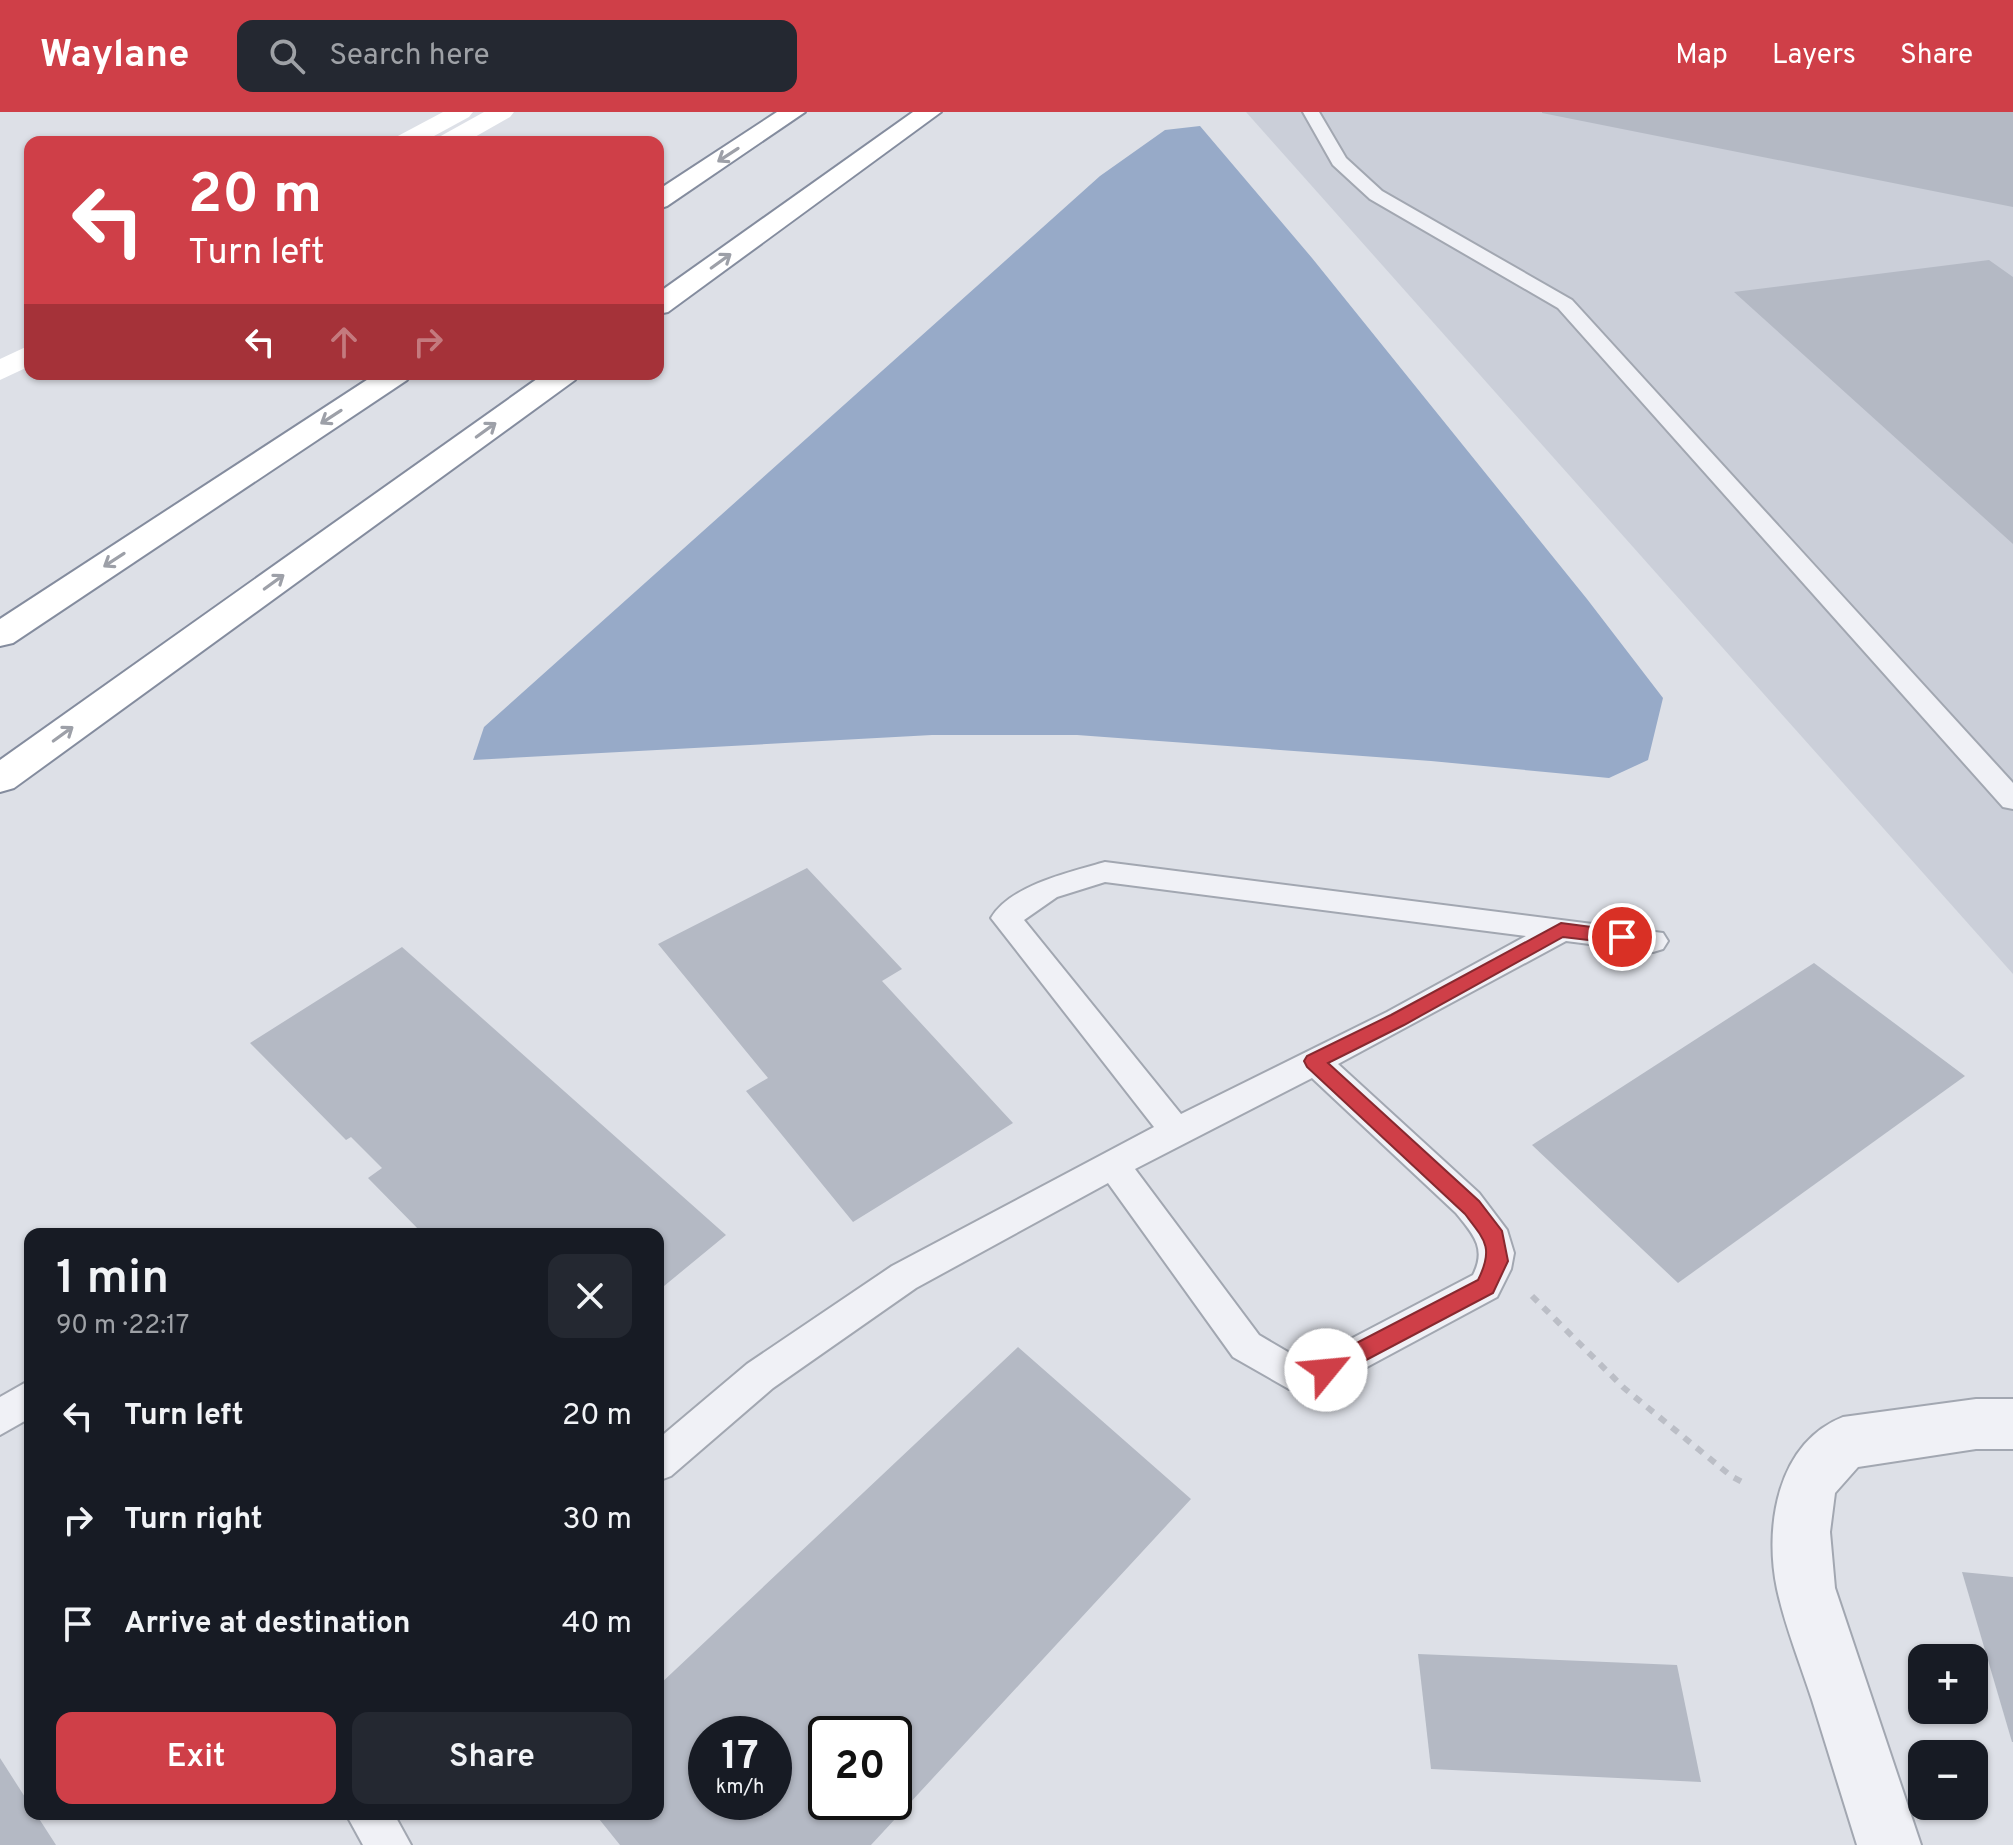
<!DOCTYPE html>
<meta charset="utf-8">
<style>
:root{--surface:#171b24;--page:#242831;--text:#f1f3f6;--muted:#9ea1a6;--accent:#cf3f48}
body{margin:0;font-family:Overpass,sans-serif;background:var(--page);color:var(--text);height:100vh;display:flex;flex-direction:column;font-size:30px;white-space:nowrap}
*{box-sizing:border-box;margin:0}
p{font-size:26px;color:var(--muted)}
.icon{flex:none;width:44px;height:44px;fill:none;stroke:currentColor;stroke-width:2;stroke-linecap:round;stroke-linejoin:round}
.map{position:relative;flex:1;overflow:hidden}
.drawer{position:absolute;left:24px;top:1116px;width:640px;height:592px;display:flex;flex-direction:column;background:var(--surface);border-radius:16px;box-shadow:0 2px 6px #0004}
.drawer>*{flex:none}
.banner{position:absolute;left:24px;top:24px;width:640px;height:244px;border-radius:16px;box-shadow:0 2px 6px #0004;background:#cf3f48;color:#fff;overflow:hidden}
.fabs{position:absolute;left:1908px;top:1532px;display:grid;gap:16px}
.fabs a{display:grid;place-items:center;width:80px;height:80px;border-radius:16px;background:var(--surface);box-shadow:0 2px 6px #0004;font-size:40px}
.speed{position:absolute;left:688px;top:1604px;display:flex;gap:16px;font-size:40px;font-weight:700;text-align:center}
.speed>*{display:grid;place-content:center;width:104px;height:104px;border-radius:50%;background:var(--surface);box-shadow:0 2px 6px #0004;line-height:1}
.speed small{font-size:20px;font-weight:400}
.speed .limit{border:4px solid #111;border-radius:12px;background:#fff;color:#111}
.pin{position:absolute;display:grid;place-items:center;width:68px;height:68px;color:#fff;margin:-34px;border:4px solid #fff;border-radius:50%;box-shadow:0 2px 8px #0007}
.me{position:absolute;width:88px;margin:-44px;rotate:62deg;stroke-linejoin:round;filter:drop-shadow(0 0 6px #0008)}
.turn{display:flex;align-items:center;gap:28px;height:168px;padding:0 32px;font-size:36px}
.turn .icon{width:104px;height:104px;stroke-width:2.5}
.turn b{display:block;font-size:56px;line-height:68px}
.lanes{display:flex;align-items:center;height:76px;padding:0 32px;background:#0003;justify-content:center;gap:40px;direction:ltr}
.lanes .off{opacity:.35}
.round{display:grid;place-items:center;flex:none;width:84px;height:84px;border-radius:16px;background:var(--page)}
.head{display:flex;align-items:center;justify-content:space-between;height:136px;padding:0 32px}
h1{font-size:48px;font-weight:600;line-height:60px}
.primary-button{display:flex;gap:16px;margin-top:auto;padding:16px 32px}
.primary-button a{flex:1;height:92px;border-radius:16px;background:var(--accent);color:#fff;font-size:32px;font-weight:600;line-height:92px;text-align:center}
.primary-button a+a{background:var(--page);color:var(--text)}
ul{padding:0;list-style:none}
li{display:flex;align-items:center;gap:24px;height:104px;padding:0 32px}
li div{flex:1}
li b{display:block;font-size:30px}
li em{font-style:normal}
header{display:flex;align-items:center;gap:48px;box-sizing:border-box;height:112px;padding:0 40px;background:var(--accent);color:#fff}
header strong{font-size:38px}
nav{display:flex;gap:44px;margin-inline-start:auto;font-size:28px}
.search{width:560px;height:72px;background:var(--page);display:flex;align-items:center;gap:20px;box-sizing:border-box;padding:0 28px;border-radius:16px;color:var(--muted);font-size:30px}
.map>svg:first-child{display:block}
.built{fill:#cbcfd9}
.water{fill:#97aac8}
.building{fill:#b4b9c4;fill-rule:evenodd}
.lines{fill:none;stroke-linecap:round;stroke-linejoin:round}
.lane-casing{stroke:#a2a7b1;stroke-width:4}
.street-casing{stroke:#a2a7b1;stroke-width:4}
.highway-casing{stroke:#848c9e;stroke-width:4}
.path{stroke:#bbbec6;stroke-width:6;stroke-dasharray:8 8;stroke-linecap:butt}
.lane{fill:#f0f1f6;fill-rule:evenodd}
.street{fill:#f0f1f6;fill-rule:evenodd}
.secondary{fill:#fff;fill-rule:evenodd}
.highway{fill:#fff;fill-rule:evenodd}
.oneway{stroke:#9da0a8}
.route{fill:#cf3f48;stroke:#87292f;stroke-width:2}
</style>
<header>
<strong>Waylane</strong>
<div class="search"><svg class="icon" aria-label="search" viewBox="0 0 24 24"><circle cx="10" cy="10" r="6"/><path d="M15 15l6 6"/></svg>Search here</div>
<nav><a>Map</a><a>Layers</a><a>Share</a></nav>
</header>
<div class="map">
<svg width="2013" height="1733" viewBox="0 0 2013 1733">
<rect width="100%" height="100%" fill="#dde0e7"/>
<path class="built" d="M 1246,0 L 2013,0 L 2013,862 Z"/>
<path class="water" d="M 1200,14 L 1312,146 L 1587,487 L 1663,586 L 1648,648 L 1609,666 L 1431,649 L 1077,623 L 932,623 L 473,648 L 484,615 L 1100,64 L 1165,18 Z"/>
<g class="building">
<path d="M 1542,0 L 2013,0 L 2013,95 L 1542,1 Z"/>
<path d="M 1989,148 L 2013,165 L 2013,432 L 1734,180 Z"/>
<path d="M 807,756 L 902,857 L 882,869 L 1013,1011 L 853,1110 L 746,979 L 768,966 L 658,832 Z"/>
<path d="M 402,835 L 726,1123 L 658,1179 L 658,1122 L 423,1122 L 368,1066 L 382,1056 L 351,1025 L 346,1028 L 250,931 Z"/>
<path d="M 1814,851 L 1965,964 L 1678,1171 L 1532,1033 Z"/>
<path d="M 1018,1235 L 1191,1387 L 871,1733 L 620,1733 L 595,1702 L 658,1702 L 658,1574 ZM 706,1622 L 774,1622 L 774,1690 L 706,1690 ZM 826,1622 L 894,1622 L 894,1690 L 826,1690 Z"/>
<path d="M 1962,1460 L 2013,1465 L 2013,1630 L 2012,1630 Z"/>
<path d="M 1418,1542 L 1677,1553 L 1701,1670 L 1431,1657 Z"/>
<path d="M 0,1646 L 30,1693 L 30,1702 L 36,1702 L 56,1733 L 0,1733 Z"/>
</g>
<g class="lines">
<g class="lane-casing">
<g id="lane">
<path d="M 1303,0 L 1319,0 L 1346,46 L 1382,79 L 1572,188 L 2013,671 L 2013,697 L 2003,695 L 1558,196 L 1370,87 L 1333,53 Z"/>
<path d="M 1105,750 L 1663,821 L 1668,829 L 1663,837 L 1653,840 L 1566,829 L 1338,952 L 1479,1081 L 1507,1118 L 1514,1141 L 1511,1157 L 1497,1185 L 1339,1270 L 1326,1275 L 1289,1277 L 1233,1245 L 1108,1071 L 916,1176 L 773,1276 L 671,1364 L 658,1369 L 658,1327 L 747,1252 L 892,1154 L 1154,1015 L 991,806 C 1010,773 1071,760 1105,750 ZM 1105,770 L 1526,824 L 1387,900 L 1181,1002 L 1024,808 L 1057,785 ZM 1312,966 L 1456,1101 C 1473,1122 1487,1136 1473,1163 L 1322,1242 L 1293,1243 L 1259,1223 L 1135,1057 Z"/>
<path d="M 30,1268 L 30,1306 L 0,1323 L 0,1285 Z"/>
<path d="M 346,1702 L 394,1702 L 411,1733 L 363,1733 Z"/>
</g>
</g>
<g class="street-casing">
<path id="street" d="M 1976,1287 L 2013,1287 L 2013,1337 L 1976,1337 L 1858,1355 L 1835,1381 L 1830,1420 L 1835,1476 L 1921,1733 L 1857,1733 C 1842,1685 1827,1636 1812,1588 C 1800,1551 1785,1514 1777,1477 C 1764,1415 1777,1331 1843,1305 Z"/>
</g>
<g class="highway-casing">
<g id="highway">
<path d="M 777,0 L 805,0 L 667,94 L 658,97 L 658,78 Z"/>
<path d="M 913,0 L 941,0 L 668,200 L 658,202 L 658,181 Z"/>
<path d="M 376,262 L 411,262 L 407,268 L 13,531 L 0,534 L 0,507 Z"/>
<path d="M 544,262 L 579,262 L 575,268 L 14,676 L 0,680 L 0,648 Z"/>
</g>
</g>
<path class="path" d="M 1532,1184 L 1624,1276 L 1731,1364 L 1746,1372"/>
<use href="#lane" class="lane"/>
<use href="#street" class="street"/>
<g class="secondary">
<path d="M 443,0 L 473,0 L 469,5 L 423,30 L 393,30 L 396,25 Z"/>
<path d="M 484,0 L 514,0 L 510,5 L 466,30 L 436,30 L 439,25 Z"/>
<path d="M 30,233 L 30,254 L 0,268 L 0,247 Z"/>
</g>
<use href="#highway" class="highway"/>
</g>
<defs><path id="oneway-shaft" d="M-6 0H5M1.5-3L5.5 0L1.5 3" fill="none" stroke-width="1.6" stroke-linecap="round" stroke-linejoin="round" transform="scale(2)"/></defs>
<g class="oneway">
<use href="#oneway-shaft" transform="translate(728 43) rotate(147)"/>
<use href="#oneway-shaft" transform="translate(721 149) rotate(-36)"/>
<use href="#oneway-shaft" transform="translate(331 305) rotate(147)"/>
<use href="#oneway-shaft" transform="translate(486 318) rotate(-36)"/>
<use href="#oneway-shaft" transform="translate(114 448) rotate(147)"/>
<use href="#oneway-shaft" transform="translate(274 470) rotate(-36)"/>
<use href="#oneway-shaft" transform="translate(63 622) rotate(-36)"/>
</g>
<path class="route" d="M 1561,811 L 1622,819 L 1631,825 L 1622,832 L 1563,825 L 1404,913 L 1328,951 L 1479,1089 L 1502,1119 L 1508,1149 L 1493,1181 L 1334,1265 L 1326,1268 L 1318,1265 L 1315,1258 L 1318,1251 L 1478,1168 C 1494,1136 1485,1128 1465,1102 L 1307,955 L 1304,949 L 1307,944 L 1391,903 Z"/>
</svg>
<div class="fabs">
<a>+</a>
<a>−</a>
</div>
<div class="speed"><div>17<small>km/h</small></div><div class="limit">20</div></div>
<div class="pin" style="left:1622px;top:825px;background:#d93025"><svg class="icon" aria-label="arrive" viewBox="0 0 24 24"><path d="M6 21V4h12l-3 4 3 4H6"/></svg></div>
<svg class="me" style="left:1326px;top:1258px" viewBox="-20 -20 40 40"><circle r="19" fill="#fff"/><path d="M0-13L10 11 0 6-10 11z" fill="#cf3f48"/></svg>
<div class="banner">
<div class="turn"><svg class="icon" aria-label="left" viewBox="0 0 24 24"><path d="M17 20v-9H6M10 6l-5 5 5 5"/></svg><div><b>20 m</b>Turn left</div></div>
<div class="lanes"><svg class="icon" aria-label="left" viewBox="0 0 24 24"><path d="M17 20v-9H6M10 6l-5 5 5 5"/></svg><svg class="icon off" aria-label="ahead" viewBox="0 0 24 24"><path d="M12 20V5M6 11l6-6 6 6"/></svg><svg class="icon off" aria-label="right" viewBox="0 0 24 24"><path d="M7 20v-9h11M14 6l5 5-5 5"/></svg></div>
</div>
<section class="drawer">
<div class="head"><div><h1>1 min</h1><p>90 m · 22:17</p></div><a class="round"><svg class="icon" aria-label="close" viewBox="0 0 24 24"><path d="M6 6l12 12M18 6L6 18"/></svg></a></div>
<ul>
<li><svg class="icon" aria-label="left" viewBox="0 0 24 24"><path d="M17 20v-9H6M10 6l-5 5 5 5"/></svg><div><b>Turn left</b></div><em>20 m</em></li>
<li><svg class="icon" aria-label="right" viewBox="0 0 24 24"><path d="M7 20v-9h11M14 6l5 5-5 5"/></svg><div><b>Turn right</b></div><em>30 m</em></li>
<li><svg class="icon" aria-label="arrive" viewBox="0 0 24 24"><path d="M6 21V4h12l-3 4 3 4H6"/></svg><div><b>Arrive at destination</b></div><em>40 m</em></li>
</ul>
<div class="primary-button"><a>Exit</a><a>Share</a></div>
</section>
</div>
